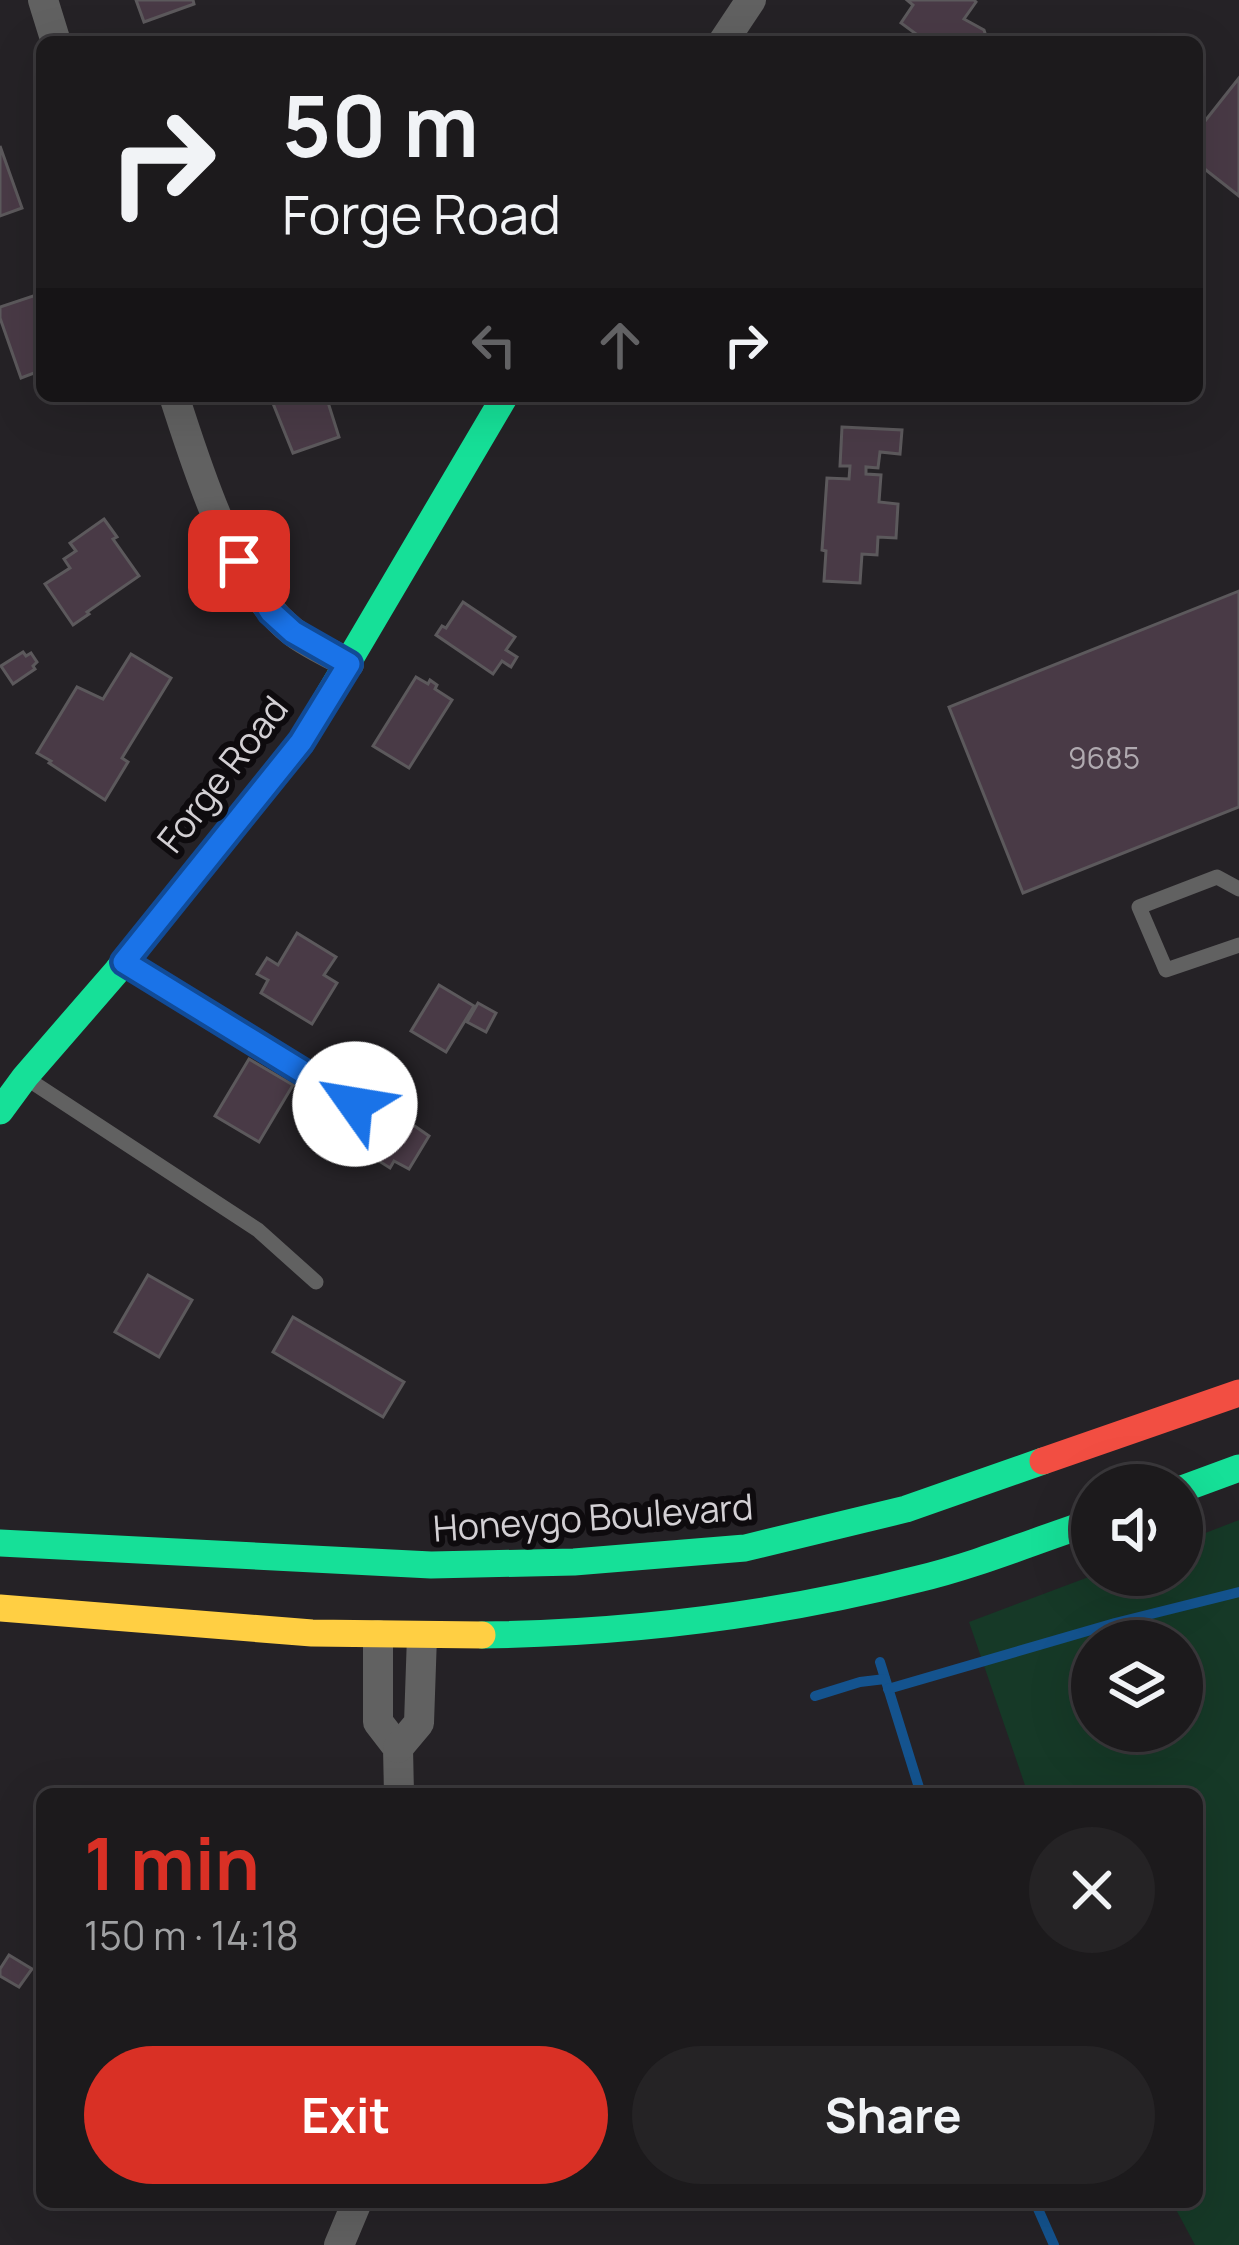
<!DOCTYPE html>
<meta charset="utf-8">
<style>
:root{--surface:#1c1a1c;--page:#252325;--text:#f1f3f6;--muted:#a0a1a3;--line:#3a383b;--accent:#d93025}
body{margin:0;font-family:Manrope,sans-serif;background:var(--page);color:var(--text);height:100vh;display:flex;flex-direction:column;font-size:45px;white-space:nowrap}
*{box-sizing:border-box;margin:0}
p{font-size:39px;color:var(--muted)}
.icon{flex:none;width:66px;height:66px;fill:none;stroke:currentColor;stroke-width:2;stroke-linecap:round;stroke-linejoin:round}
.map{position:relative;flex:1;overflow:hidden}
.side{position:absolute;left:36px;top:1788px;width:1167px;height:420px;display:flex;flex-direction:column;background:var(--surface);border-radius:18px;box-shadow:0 12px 48px #0002,0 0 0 3px var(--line)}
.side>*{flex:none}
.hud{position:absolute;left:36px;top:36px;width:1167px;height:366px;border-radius:18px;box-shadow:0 12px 48px #0002,0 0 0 3px var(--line);background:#1c1a1c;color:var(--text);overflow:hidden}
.controls{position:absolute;left:1071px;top:1464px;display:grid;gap:24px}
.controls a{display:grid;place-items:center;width:132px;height:132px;border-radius:50%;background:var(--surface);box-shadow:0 12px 48px #0002,0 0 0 3px var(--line);font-size:60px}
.pin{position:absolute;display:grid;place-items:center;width:102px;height:102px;color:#fff;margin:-51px;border-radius:24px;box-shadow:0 6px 18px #0006}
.me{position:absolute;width:132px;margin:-66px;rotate:302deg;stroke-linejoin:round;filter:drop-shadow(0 0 9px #0008)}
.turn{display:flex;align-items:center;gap:42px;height:252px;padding:0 48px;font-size:54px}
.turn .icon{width:156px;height:156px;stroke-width:2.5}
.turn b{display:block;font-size:84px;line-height:102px}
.lanes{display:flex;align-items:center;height:114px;padding:0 48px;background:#0003;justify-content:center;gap:60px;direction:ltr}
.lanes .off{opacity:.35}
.round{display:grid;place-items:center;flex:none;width:126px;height:126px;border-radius:63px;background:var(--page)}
.headline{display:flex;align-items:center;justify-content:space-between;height:204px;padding:0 48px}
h1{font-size:72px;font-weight:700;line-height:90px;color:var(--accent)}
.action{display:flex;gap:24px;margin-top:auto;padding:24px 48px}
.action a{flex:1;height:138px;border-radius:72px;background:var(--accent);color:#fff;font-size:48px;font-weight:700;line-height:138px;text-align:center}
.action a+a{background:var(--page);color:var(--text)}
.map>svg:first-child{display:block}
.green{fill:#163927;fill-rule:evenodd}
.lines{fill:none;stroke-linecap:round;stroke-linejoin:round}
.stream{stroke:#14538e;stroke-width:10}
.building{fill:#493a46;stroke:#5c595c;stroke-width:3}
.lane{stroke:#616161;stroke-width:15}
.street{stroke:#616161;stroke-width:30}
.fast{stroke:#16e098;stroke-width:27}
.slow{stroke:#ffcf43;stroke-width:27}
.jam{stroke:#f24e42;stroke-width:27}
.route-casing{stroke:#114b97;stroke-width:30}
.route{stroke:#1a73e8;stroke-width:21}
.labels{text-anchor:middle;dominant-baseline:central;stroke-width:12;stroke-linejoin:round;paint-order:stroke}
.number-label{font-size:30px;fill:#b0aab0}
.street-label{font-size:36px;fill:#d3d0d4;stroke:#0e0b0e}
</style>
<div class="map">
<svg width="1239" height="2245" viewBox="0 0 1239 2245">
<rect width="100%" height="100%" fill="#252226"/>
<path class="green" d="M 1239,1520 L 1239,2245 L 1195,2245 L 1172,2202 L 1197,2202 L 1197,1794 L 1028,1794 L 969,1622 L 1094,1575 L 1182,1575 L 1182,1542 ZM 1092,1641 L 1182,1641 L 1182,1731 L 1092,1731 Z"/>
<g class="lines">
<g class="stream">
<path d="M 880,1662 L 921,1794"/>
<path d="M 888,1689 L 1115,1623 L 1239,1592"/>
<path d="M 815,1696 L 860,1682 L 885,1679"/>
<path d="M 1035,2202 L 1054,2245"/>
</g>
</g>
<g class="building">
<path d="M 136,0 L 193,0 L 194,4 L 144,22 Z"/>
<path d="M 907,0 L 974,0 L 976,2 L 964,19 L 984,30 L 986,36 L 985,41 L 927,42 L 901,23 L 913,5 Z"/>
<path d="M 1239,78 L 1239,196 L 1197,163 L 1197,131 Z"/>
<path d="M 0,146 L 22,208 L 0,216 Z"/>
<path d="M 42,293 L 42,370 L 21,378 L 0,318 L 0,307 Z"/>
<path d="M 270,396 L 326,396 L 339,437 L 293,453 Z"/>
<path d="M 842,427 L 902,430 L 900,454 L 880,452 L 878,468 L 866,467 L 866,474 L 881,475 L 879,502 L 898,504 L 896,538 L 878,537 L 877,555 L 862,554 L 860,583 L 824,581 L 826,551 L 822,550 L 827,478 L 849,479 L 850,466 L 840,466 Z"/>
<path d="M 104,519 L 117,537 L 113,539 L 139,576 L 87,612 L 89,614 L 73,625 L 45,584 L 70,568 L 64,559 L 76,551 L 70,543 Z"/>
<path d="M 1239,591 L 1239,807 L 1023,893 L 949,707 Z"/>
<path d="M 463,602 L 515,637 L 506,650 L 517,657 L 511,667 L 502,661 L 493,674 L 436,635 L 442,626 L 446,628 Z"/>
<path d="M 23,652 L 26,656 L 31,653 L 37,662 L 33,666 L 35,669 L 13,684 L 1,666 Z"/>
<path d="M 131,654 L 171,678 L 122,758 L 128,762 L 105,800 L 49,763 L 51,761 L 37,753 L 77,687 L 103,699 Z"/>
<path d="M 416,677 L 428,684 L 430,680 L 437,685 L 435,689 L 452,700 L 409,768 L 373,746 Z"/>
<path d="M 297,933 L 336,957 L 324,975 L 337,983 L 312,1024 L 261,993 L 268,980 L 257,974 L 267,958 L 278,965 Z"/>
<path d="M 439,985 L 474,1006 L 446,1052 L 411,1031 Z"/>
<path d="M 478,1003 L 496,1013 L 486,1032 L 467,1022 Z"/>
<path d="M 249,1059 L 293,1085 L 259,1142 L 215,1116 Z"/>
<path d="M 383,1104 L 429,1136 L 409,1169 L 394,1161 L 390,1168 L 357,1147 Z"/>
<path d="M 148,1275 L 192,1300 L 159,1357 L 115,1332 Z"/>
<path d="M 293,1317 L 404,1382 L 383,1417 L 273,1352 Z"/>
<path d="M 9,1955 L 32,1969 L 19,1987 L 0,1976 L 0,1969 Z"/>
</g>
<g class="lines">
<g class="lane">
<path d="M 1239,889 L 1217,877 L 1139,907 L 1166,970 L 1239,945"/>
<path d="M 127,963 L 355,1104"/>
<path d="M 29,1080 L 258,1230 L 316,1282"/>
</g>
<g class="street">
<path d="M 43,0 L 56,42"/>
<path d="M 723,42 L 751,0"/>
<path d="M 174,396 C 197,466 232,584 292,631 C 308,644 330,653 349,664"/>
<path d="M 378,1635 L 378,1722 L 398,1748 L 399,1794"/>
<path d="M 398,1748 L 419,1723 L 422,1636"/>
<path d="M 339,2245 L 357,2202"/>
</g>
<g class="fast">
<path d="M 0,1111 L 25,1077 L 117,971 L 301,742 L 505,396"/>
<path d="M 1182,1489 L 1239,1468"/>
<path d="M 0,1543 L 431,1565 L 574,1562 L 745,1548 L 906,1509 L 1043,1461"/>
<path d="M 482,1635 C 629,1633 776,1615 918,1579 C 977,1565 1034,1541 1092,1522"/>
</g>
<path class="slow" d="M 0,1608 L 312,1633 L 482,1635"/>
<path class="jam" d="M 1043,1461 L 1239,1393"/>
</g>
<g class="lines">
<g class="route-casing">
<path id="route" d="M 239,561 L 271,612 L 293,632 L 349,664 L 301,742 L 124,962 L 355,1104"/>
</g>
<use href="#route" class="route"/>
</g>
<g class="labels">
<g class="number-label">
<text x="1104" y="757">9685</text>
</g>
<g class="street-label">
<text transform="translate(222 774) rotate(-52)">Forge Road</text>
<text transform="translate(593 1517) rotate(-4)">Honeygo Boulevard</text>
</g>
</g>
</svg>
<div class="controls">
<a><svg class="icon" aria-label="sound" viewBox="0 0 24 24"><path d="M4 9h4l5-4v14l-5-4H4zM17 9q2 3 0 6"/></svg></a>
<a><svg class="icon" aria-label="layers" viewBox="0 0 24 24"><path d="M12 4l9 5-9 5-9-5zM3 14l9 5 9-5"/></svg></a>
</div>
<div class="pin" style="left:239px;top:561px;background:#d93025"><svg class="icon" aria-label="arrive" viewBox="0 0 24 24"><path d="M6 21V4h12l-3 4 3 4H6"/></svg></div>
<svg class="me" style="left:355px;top:1104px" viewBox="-20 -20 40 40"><circle r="19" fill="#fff"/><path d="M0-13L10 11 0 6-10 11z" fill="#1a73e8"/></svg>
<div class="hud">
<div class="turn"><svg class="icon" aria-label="right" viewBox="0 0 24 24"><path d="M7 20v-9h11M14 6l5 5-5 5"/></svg><div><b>50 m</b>Forge Road</div></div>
<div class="lanes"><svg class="icon off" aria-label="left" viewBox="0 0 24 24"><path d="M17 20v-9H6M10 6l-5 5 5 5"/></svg><svg class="icon off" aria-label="ahead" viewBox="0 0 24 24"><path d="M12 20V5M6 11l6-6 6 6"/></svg><svg class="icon" aria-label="right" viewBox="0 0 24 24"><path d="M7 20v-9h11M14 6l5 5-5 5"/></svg></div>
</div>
<section class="side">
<div class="headline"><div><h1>1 min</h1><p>150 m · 14:18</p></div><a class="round"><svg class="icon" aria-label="close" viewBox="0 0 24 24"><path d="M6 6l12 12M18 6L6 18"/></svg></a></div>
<div class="action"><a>Exit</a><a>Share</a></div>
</section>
</div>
